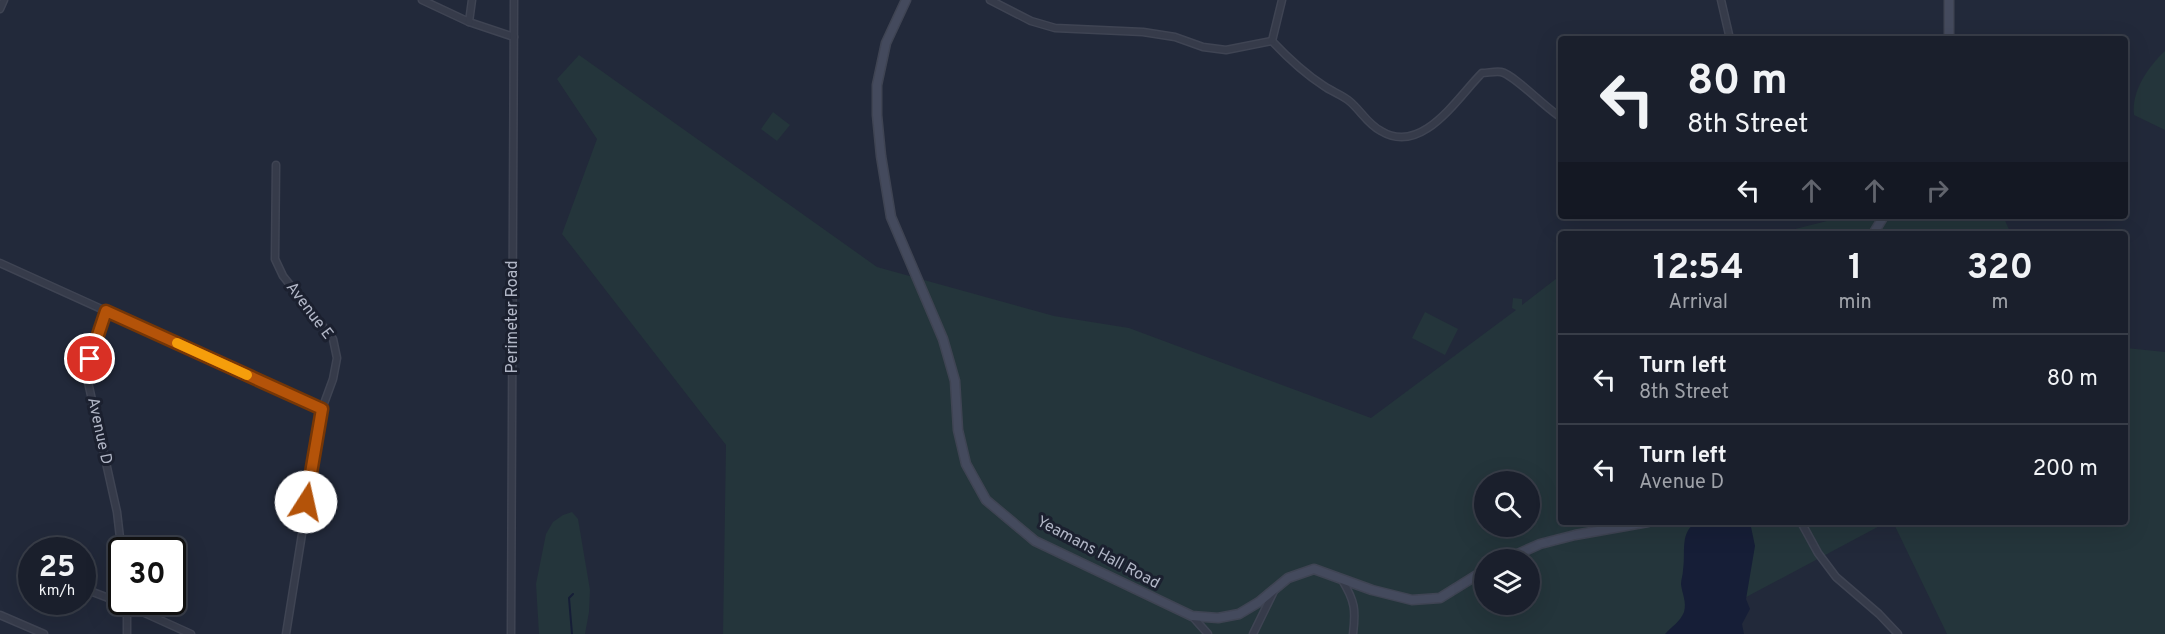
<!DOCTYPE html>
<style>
:root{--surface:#1a1f2c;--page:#272c38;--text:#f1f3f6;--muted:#9fa2a9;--line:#383d48}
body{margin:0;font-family:Overpass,sans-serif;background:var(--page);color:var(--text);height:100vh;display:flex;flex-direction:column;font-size:22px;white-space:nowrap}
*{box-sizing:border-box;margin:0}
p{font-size:20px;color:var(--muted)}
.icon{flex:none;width:33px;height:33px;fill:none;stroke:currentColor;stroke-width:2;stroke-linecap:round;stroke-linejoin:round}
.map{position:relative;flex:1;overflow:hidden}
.panel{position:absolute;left:1558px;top:231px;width:570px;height:294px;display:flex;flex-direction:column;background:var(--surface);border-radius:6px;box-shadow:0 6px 24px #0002,0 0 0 2px var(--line)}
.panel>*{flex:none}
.top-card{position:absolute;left:1558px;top:36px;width:570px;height:183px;border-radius:6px;box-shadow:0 6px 24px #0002,0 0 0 2px var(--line);background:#1a1f2c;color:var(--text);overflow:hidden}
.tools{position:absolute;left:1474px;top:471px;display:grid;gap:12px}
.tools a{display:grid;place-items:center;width:66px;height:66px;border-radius:50%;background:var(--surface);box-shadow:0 6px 24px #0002,0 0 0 2px var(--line);font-size:30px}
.speed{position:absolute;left:18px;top:537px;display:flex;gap:12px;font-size:30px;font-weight:700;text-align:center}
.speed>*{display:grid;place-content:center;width:78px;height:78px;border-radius:50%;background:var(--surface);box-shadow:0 6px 24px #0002,0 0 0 2px var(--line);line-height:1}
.speed small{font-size:15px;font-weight:400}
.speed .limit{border:3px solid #111;border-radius:9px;background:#fff;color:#111}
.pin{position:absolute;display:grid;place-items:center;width:51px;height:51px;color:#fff;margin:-26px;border:3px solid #fff;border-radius:50%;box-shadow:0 2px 6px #0007}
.me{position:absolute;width:66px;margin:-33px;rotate:10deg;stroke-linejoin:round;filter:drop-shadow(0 0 4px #0008)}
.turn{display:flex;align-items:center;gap:21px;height:126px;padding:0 30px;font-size:27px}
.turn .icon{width:78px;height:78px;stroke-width:2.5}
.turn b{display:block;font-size:42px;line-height:51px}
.lanes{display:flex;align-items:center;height:57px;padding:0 30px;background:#0003;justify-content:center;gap:30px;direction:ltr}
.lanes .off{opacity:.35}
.eta{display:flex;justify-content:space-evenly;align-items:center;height:102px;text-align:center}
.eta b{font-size:36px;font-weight:700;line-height:42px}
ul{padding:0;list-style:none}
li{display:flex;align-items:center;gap:18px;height:90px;padding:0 30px;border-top:2px solid var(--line)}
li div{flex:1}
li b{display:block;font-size:22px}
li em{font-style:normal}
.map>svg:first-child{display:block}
.green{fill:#24353b;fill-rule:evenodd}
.water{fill:#161e37}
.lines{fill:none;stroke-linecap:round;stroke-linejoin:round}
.stream{stroke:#161e37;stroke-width:2}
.street-casing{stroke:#3f4453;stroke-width:9}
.secondary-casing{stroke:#3f4453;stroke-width:11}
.street{stroke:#363b4a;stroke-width:6}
.secondary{stroke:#444a5d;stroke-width:8}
.route-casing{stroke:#753606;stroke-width:15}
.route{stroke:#b45309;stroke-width:10}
.slow{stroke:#f59e0b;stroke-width:10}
.labels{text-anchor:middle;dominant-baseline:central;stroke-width:6;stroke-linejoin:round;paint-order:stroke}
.street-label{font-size:16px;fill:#b1b6c6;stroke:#1b202f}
</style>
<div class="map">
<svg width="2165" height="634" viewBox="0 0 2165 634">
<rect width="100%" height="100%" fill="#22293a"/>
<g class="green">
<path d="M 2165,51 L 2165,130 L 2134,115 C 2131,91 2148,67 2165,51 Z"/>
<path d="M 579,55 L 877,267 L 1054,316 L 1129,328 L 1371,418 L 1516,310 L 1512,308 L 1513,298 L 1522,299 L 1522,305 L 1561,275 L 1562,522 L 1887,522 L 1677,634 L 723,634 L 726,445 L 562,234 L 597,139 L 557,79 ZM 1485,482 L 1530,482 L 1530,526 L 1485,526 ZM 1485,560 L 1530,560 L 1530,604 L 1485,604 Z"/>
<path d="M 773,112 L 790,125 L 777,141 L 761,129 Z"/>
<path d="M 1847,216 L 2003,216 L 2011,234 L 1775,234 Z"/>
<path d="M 1425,312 L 1458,329 L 1445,355 L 1412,338 Z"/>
<path d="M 2126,348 L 2165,352 L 2165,634 L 1947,634 L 1893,522 L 2126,522 Z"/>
<path d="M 572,512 L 578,519 L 590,590 L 589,612 L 585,634 L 539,634 L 536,584 L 546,534 L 553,522 L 563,515 Z"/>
</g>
<path class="water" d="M 1697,522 L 1750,522 L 1755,546 L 1746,599 L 1750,609 L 1742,624 L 1744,634 L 1665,634 C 1671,627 1680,622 1684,612 C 1687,602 1682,594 1681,584 C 1681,579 1683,575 1683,570 C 1686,552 1679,532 1697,522 Z"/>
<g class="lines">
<path class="stream" d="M 572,634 L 569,598 L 573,594"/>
<g class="street-casing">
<g id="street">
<path d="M 422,0 L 469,22 L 514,37"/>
<path d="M 990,0 L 1031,21 L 1055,28 L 1143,32 L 1175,37 L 1203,47 L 1226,50 L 1272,41 C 1288,58 1304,73 1324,86 C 1331,91 1340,94 1348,100 C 1360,109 1367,124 1381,131 C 1422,156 1457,98 1482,73 C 1488,73 1495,71 1501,72 C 1515,75 1546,109 1562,118"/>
<path d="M 1721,0 L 1730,39"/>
<path d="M 0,9 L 4,0"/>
<path d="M 469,22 L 472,0"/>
<path d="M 1272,41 L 1282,0"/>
<path d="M 276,165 L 275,259 L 283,276 L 333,339 L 337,358 L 333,379 L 322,409 L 286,634"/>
<path d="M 0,263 L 322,409"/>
<path d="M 106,311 L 93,345 L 86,373 L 117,512 L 122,555"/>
<path d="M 1801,522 L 1818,553 L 1836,577 L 1879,614 L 1898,634"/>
<path d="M 1342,580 C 1355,601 1356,610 1353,634"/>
<path d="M 82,588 L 127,605 L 191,634"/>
<path d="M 127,602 L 127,634"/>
<path d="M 0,615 L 44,634"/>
<path d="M 1192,616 L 1208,634"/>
<path d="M 511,634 L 514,0"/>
<path d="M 1253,634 L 1274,591"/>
</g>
</g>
<g class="secondary-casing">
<g id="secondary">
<path d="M 906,0 L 886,43 L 877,85 L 877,115 L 881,156 L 891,217 L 943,339 L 955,381 L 958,430 L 966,464 L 986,500 L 1035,541 L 1192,616 L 1218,618 L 1239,614 L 1259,602 L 1288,578 L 1314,569 L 1372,590 L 1412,600 L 1440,598 L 1485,570"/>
<path d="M 1949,0 L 1949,39"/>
<path d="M 1873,234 L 1884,216"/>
<path d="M 1504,560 L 1540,544 L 1575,535 L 1648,522"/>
</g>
</g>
<use href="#street" class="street"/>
<use href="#secondary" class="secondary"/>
</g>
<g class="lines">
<g class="route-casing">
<path id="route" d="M 90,359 L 106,311 L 322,409 L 306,502"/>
</g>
<use href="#route" class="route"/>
<path class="slow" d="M 177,343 L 247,375"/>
</g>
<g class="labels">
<g class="street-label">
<text transform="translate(309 311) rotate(53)">Avenue E</text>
<text transform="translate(513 317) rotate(-90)">Perimeter Road</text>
<text transform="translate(99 431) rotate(78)">Avenue D</text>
<text transform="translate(1098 553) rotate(28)">Yeamans Hall Road</text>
</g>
</g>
</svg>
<div class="tools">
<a><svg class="icon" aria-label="search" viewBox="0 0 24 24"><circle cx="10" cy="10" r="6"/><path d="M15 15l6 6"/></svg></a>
<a><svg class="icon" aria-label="layers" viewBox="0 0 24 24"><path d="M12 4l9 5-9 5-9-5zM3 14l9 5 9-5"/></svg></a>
</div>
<div class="speed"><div>25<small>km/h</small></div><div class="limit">30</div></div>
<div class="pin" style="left:90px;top:359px;background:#d93025"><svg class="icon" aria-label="arrive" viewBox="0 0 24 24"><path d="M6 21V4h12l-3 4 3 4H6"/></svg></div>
<svg class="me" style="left:306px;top:502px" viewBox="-20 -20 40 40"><circle r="19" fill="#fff"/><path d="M0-13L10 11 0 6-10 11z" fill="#b45309"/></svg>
<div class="top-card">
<div class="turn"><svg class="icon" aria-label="left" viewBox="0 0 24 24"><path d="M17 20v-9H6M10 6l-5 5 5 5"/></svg><div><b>80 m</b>8th Street</div></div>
<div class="lanes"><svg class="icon" aria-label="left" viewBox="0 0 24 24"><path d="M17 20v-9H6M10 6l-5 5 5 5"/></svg><svg class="icon off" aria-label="ahead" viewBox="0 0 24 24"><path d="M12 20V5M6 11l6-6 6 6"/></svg><svg class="icon off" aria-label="ahead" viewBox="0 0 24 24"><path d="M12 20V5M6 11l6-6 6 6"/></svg><svg class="icon off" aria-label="right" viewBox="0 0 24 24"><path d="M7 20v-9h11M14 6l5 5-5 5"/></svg></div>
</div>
<section class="panel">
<div class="eta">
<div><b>12:54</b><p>Arrival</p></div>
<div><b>1</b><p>min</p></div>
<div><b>320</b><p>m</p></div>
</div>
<ul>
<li><svg class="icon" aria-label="left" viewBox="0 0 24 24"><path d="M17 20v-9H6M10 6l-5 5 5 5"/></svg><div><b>Turn left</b><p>8th Street</p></div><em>80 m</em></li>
<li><svg class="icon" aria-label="left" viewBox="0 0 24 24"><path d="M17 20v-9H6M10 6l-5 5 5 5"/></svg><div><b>Turn left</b><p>Avenue D</p></div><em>200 m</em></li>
</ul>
</section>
</div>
